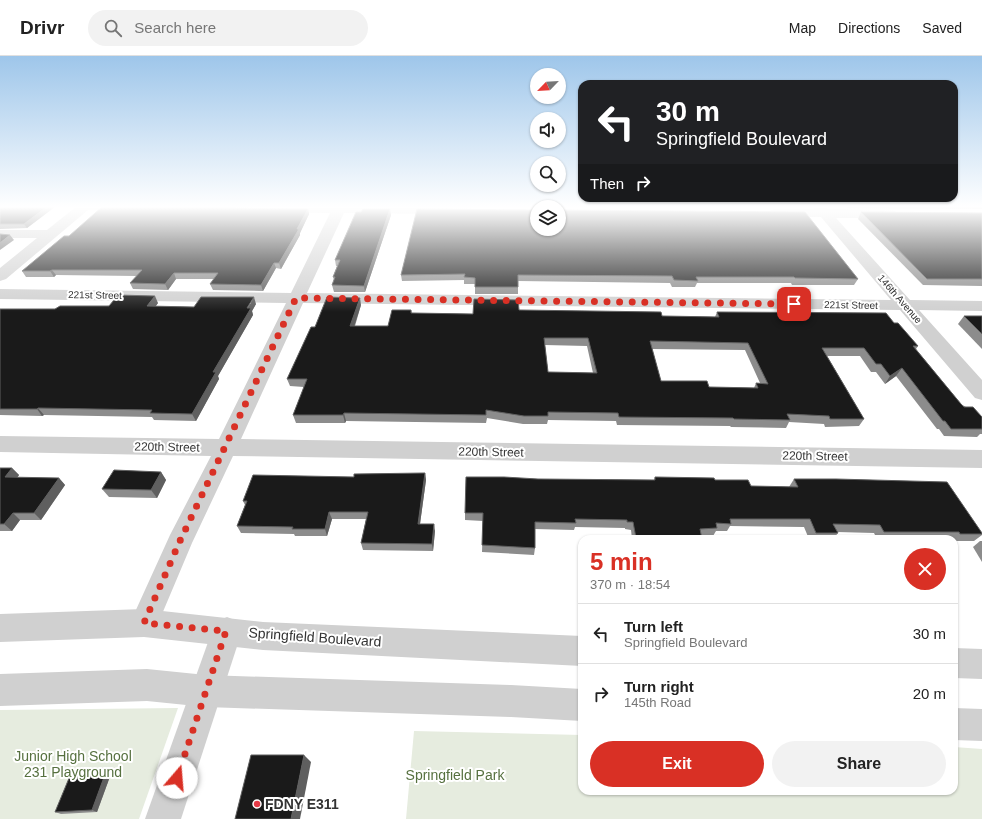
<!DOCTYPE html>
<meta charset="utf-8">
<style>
:root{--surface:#fff;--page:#f2f2f2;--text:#222;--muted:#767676;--line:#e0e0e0;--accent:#d93025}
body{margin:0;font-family:Helvetica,sans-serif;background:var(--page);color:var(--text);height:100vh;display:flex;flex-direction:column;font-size:15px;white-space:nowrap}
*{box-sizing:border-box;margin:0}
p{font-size:13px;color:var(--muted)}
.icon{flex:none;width:22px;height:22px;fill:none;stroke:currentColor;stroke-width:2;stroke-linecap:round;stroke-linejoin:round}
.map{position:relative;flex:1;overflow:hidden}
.details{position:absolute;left:578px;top:479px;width:380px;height:260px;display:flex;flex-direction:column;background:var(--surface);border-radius:12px;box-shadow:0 1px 3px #0004}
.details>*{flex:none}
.hud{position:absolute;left:578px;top:24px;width:380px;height:122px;border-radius:12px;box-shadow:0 1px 3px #0004;background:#202124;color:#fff;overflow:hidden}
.needle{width:26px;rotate:245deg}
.fabs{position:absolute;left:530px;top:12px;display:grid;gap:8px}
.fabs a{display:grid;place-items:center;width:36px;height:36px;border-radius:50%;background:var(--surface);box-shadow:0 1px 3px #0004;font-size:20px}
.pin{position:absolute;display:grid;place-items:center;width:34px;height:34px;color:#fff;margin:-17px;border-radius:8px;box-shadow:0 2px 6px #0006}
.me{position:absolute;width:44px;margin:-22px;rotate:18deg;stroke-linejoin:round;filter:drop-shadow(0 0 3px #0008)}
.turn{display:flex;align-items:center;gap:14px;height:84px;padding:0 12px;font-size:18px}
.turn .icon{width:52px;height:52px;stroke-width:2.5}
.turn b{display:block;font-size:28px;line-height:34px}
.then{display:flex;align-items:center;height:38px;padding:0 12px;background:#0003;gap:8px;font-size:15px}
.round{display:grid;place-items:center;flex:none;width:42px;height:42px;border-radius:21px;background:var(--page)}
.overview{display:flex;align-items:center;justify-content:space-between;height:68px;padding:0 12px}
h1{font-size:24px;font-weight:800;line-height:30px;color:var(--accent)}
.action{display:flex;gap:8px;margin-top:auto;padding:8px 12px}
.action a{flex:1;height:46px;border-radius:24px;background:var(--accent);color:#fff;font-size:16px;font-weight:800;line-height:46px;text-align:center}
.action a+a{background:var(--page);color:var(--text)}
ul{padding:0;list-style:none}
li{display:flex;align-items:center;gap:12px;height:60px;padding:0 12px;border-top:1px solid var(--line)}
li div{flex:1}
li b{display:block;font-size:15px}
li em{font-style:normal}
header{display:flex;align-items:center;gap:24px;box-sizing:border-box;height:56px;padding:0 20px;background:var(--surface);border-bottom:1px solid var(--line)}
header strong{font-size:19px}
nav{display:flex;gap:22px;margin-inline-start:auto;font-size:14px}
.search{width:280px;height:36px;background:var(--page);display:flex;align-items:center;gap:10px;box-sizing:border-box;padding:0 14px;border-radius:22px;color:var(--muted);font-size:15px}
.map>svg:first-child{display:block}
.green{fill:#e6ecdf}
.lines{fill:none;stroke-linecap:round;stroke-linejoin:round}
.minor{fill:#d0d0d0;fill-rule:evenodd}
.tertiary{fill:#d0d0d0;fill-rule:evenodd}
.wall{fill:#8c8c8c;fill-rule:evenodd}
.shaded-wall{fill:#5f5f5f}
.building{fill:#1a1a1a;stroke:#5f5f5f;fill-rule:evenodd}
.route{stroke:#d93025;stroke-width:7;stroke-dasharray:0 12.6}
.poi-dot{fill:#e63946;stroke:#fff;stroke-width:1.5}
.labels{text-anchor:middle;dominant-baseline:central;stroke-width:4;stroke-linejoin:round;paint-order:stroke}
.far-street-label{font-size:10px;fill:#333;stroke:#fff}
.street-label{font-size:12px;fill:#333;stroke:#fff}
.near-street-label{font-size:14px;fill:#333;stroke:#fff}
.near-park-label{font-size:14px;fill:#56703f;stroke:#fff}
.near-poi-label{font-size:14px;font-weight:bold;fill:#333;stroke:#fff;text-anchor:start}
</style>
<header>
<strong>Drivr</strong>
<div class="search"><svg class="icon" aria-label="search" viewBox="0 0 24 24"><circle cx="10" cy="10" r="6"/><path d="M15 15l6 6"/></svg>Search here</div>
<nav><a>Map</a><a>Directions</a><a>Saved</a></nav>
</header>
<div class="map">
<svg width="982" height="763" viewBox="0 0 982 763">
<rect width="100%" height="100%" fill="#fff"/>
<g class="green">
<path d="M 178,652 L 139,763 L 0,763 L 0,654 Z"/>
<path d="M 414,675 L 582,679 L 582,735 L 954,735 L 954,691 L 982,693 L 982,763 L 406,763 Z"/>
</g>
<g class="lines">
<g class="minor">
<path d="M 77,150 L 446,150 L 451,151 L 453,154 L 451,157 L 446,158 L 344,157 L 307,237 L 891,244 L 821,161 L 776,161 L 771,160 L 769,157 L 771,154 L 776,153 L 814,153 L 812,150 L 825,150 L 828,153 L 895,155 L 897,158 L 895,161 L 890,162 L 836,162 L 910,244 L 982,245 L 982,255 L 919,254 L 982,324 L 982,344 L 975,342 L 900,254 L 303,247 L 241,383 L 982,394 L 982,412 L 233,400 L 192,487 L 154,577 L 144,581 L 134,577 L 130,567 L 170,479 L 211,400 L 0,396 L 0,380 L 219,383 L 286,247 L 0,243 L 0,233 L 291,237 L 330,157 L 88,154 L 6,223 L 0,225 L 0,212 L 37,182 L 0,182 L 0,174 L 47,174 Z"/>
<path d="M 227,561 L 237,565 L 242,575 L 181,763 L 145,763 L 212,575 L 217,565 Z"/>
</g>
<g class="tertiary">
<path d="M 144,553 L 263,566 L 582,580 L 582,610 L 263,594 L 144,581 L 0,586 L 0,558 Z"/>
<path d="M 954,592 L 982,593 L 982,623 L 954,622 Z"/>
<path d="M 147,613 L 206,619 L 511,629 L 582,633 L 582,665 L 511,661 L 206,651 L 147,645 L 0,650 L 0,618 Z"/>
<path d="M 954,652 L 982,653 L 982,685 L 954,684 Z"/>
</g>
</g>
<g class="wall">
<path d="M 0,150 L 56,150 L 27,172 L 0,173 Z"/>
<path d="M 472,150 L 559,150 L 558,151 L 538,151 L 538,150 Z"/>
<path d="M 565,150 L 795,150 L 794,151 Z"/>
<path d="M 845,150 L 982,150 L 982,153 L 847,152 Z"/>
<path d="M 308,153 L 309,158 L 300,177 L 300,179 L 281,213 L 276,212 L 263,235 L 213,234 L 210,228 L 214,223 L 176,223 L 168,234 L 133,233 L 130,227 L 137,220 L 56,219 L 54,221 L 26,221 L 22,215 L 69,180 Z"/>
<path d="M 560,154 L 858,223 L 854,229 L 792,229 L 791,227 L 697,227 L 695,231 L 672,231 L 670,227 L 518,225 L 518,238 L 475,238 L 475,228 L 464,228 L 464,224 L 402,225 L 401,219 Z"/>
<path d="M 861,156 L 982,157 L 982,230 L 923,229 L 858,163 Z"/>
<path d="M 391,159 L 365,236 L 334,236 L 332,229 L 334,224 L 333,221 L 337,210 L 336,210 L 335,204 Z"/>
<path d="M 158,247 L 155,250 L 194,251 L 256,248 L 252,255 L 253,259 L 218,320 L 219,323 L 196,365 L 154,364 L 152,361 L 44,359 L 42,360 L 0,359 L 0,253 L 55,253 Z"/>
<path d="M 361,249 L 355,270 L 388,270 L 411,254 L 412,257 L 473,258 L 519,254 L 662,260 L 715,261 L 717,256 L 894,267 L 918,290 L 916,293 L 961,348 L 982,361 L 982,378 L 980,378 L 977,381 L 944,380 L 939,373 L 937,373 L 896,320 L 885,328 L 876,316 L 871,316 L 860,300 L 827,300 L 864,363 L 859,370 L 825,371 L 824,368 L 789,366 L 786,372 L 731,371 L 730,370 L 617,369 L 616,365 L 548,364 L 547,368 L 523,368 L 487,362 L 486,367 L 346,365 L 345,367 L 296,367 L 293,359 L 304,331 L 290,330 L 287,323 L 315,271 ZM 545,289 L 587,290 L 593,317 L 548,316 ZM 652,293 L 745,294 L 760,327 L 756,327 L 754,332 L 709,331 L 661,325 Z"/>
<path d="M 964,260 L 982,260 L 982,293 L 958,268 Z"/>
<path d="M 0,412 L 12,412 L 19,419 L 17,422 L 59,422 L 65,429 L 41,464 L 20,464 L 12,475 L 0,475 Z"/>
<path d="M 161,416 L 166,424 L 157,442 L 109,441 L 102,433 Z"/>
<path d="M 425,417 L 426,424 L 420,468 L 435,475 L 433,495 L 363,494 L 361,487 L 366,463 L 332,463 L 327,480 L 295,480 L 294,478 L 241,477 L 237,470 L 245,449 L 243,445 L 354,421 Z"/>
<path d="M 655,421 L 715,424 L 751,430 L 789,431 L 794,423 L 982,477 L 982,479 L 974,485 L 954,485 L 954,483 L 877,483 L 874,477 L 837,476 L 838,477 L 833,483 L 809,483 L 804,471 L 730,470 L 727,475 L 716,475 L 713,480 L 701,480 L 702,483 L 632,483 L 631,474 L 625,473 L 625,472 L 575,471 L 574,474 L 535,473 L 535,492 L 534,499 L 482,496 L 483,465 L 465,464 L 465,457 L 538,423 L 654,424 Z"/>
<path d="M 980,485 L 982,485 L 982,506 L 973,491 Z"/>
<path d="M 107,713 L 112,715 L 97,756 L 61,758 L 55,756 Z"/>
</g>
<g class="shaded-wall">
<path d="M 48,150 L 56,150 L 27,172 L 24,168 Z"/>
<path d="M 308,153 L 309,158 L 300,177 L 300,179 L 281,213 L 279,207 Z"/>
<path d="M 390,153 L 391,159 L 365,236 L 364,230 Z"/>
<path d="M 10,179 L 14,184 L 0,194 L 0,187 Z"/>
<path d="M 274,207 L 276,212 L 263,235 L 261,229 Z"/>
<path d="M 52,214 L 56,219 L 54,221 L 50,215 Z"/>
<path d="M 174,217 L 176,223 L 168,234 L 165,228 Z"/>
<path d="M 155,240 L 158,247 L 151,257 L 147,250 Z"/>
<path d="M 254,241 L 256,248 L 252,255 L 253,259 L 218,320 L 219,323 L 196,365 L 192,358 L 213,316 Z"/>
<path d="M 360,242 L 361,249 L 352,277 L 350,270 Z"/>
<path d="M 902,312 L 896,320 L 885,328 L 890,320 Z"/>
<path d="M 38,352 L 44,359 L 42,360 L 37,353 Z"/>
<path d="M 344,357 L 346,365 L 345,367 L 343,359 Z"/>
<path d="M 12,412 L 19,419 L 12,428 L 5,421 Z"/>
<path d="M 161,416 L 166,424 L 157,442 L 151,434 Z"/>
<path d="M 425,417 L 426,424 L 419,475 L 418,468 Z"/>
<path d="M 59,422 L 65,429 L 41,464 L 34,457 Z"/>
<path d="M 329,456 L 332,463 L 327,480 L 325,473 Z"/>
<path d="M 13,457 L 20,464 L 12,475 L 4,468 Z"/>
<path d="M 434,468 L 435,475 L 433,495 L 432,488 Z"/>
<path d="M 304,699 L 311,706 L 300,763 L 291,763 Z"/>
<path d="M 107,713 L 112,715 L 97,756 L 92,754 Z"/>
</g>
<g class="building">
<path d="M 0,150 L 48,150 L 24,168 L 0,168 Z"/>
<path d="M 103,150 L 308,153 L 297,173 L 299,173 L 279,207 L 274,207 L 261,229 L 210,228 L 218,217 L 174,217 L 165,228 L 130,227 L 142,214 L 52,214 L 50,215 L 22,215 L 64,180 L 69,180 Z"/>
<rect x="539" y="150" width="19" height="1"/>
<path d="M 363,153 L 390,153 L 364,230 L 332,229 L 335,221 L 333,221 L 340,204 L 335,204 L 356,156 L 361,156 Z"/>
<path d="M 417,153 L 537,154 L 537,173 L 559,173 L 559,154 L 560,154 L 805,156 L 858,223 L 795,222 L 794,221 L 696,221 L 698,225 L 674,224 L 672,220 L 518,219 L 518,231 L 475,231 L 475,222 L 464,221 L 465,218 L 401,219 Z"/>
<path d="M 861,156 L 982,157 L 982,223 L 927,223 Z"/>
<path d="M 0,178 L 10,179 L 0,187 Z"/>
<path d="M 118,239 L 155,240 L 147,250 L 194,251 L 201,241 L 254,241 L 247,252 L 251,252 L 213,316 L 216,316 L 192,358 L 150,357 L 152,354 L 38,352 L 37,353 L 0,353 L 0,253 L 55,253 L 60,250 L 109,250 Z"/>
<path d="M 327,241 L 360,242 L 350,270 L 388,270 L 392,254 L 411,254 L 411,257 L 473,258 L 474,243 L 518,244 L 519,254 L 661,256 L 662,260 L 719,261 L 717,256 L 886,257 L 894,267 L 898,267 L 918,290 L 913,290 L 961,348 L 964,351 L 973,351 L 982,361 L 982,373 L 951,373 L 945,365 L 943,365 L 902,312 L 890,320 L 881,308 L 876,308 L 864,292 L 822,292 L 864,363 L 830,363 L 829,360 L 787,358 L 790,364 L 734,363 L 733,362 L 619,361 L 618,357 L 548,356 L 548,360 L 524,360 L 486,354 L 486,359 L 344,357 L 343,359 L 293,359 L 307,323 L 287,323 L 311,271 L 315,271 ZM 544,282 L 588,282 L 597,317 L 548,316 ZM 650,285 L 748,287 L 768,328 L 756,327 L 758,332 L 709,331 L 707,325 L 661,325 Z"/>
<path d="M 964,260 L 982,260 L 982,278 Z"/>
<path d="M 0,412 L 12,412 L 5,421 L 59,422 L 34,457 L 13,457 L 4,468 L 0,468 Z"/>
<path d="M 114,414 L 161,416 L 151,434 L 102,433 Z"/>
<path d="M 425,417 L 418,468 L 434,468 L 432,488 L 361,487 L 368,456 L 329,456 L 325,473 L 292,473 L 293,471 L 237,470 L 247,445 L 243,445 L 253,419 L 354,421 L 354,418 Z"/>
<path d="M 466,421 L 504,421 L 538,423 L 655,424 L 655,421 L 714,422 L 715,424 L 748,424 L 751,430 L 798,431 L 794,423 L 836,423 L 947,426 L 982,477 L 982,478 L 960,478 L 959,476 L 884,476 L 880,469 L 833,468 L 838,477 L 816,477 L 810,463 L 730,463 L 731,468 L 716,467 L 717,472 L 700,473 L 702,483 L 636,482 L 633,466 L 627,466 L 627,464 L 575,463 L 576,467 L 535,466 L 535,492 L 482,489 L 483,457 L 465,457 Z"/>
<path d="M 251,699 L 304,699 L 291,763 L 235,763 Z"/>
<path d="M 107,713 L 92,754 L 55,756 L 72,715 Z"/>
</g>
<linearGradient id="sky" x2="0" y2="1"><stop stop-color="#9ec6ea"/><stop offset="0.59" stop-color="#fff"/><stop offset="1" stop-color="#fff" stop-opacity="0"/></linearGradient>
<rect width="982" height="256" fill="url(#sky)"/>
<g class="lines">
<path class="route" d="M 177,722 L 226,575 L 144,567 L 179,487 L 296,242 L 794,248"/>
</g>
<circle class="poi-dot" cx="257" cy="748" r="4"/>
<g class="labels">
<g class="far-street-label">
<text transform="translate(95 239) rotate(1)">221st Street</text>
<text transform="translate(900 243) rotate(49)">146th Avenue</text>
<text transform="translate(851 249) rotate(1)">221st Street</text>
</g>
<g class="street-label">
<text transform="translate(167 391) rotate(1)">220th Street</text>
<text transform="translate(491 396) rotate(1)">220th Street</text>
<text transform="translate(815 400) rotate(1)">220th Street</text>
</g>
<g class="near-street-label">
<text transform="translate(315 581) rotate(4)">Springfield Boulevard</text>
</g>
<g class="near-park-label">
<text x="73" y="700">Junior High School<tspan x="73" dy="16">231 Playground</tspan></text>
<text x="455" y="719">Springfield Park</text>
</g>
<g class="near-poi-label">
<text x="265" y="748">FDNY E311</text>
</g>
</g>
</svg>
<div class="fabs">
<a><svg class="needle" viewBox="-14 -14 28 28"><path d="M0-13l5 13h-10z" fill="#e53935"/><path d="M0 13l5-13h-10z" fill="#767676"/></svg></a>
<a><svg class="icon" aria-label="sound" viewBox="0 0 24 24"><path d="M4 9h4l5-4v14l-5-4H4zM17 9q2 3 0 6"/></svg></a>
<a><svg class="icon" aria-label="search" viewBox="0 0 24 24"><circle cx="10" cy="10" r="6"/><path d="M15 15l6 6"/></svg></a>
<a><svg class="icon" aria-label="layers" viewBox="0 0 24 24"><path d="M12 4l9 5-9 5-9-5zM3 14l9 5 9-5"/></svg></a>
</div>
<div class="pin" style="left:794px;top:248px;background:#d93025"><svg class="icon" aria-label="arrive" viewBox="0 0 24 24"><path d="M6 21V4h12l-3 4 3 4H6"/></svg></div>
<svg class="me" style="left:177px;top:722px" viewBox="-20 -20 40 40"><circle r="19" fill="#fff"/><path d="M0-13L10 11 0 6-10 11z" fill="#d93025"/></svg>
<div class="hud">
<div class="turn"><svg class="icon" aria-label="left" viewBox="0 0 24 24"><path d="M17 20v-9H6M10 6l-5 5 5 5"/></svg><div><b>30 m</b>Springfield Boulevard</div></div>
<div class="then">Then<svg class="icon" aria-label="right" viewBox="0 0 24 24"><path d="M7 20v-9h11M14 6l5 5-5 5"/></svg></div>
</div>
<section class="details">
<div class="overview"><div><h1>5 min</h1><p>370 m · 18:54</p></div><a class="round" style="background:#d93025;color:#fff"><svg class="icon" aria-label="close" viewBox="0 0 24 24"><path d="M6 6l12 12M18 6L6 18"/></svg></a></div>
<ul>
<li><svg class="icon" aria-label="left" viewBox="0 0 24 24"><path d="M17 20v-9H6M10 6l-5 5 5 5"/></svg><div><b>Turn left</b><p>Springfield Boulevard</p></div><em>30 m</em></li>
<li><svg class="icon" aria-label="right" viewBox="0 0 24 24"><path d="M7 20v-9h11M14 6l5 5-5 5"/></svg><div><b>Turn right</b><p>145th Road</p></div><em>20 m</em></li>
</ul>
<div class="action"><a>Exit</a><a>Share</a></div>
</section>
</div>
